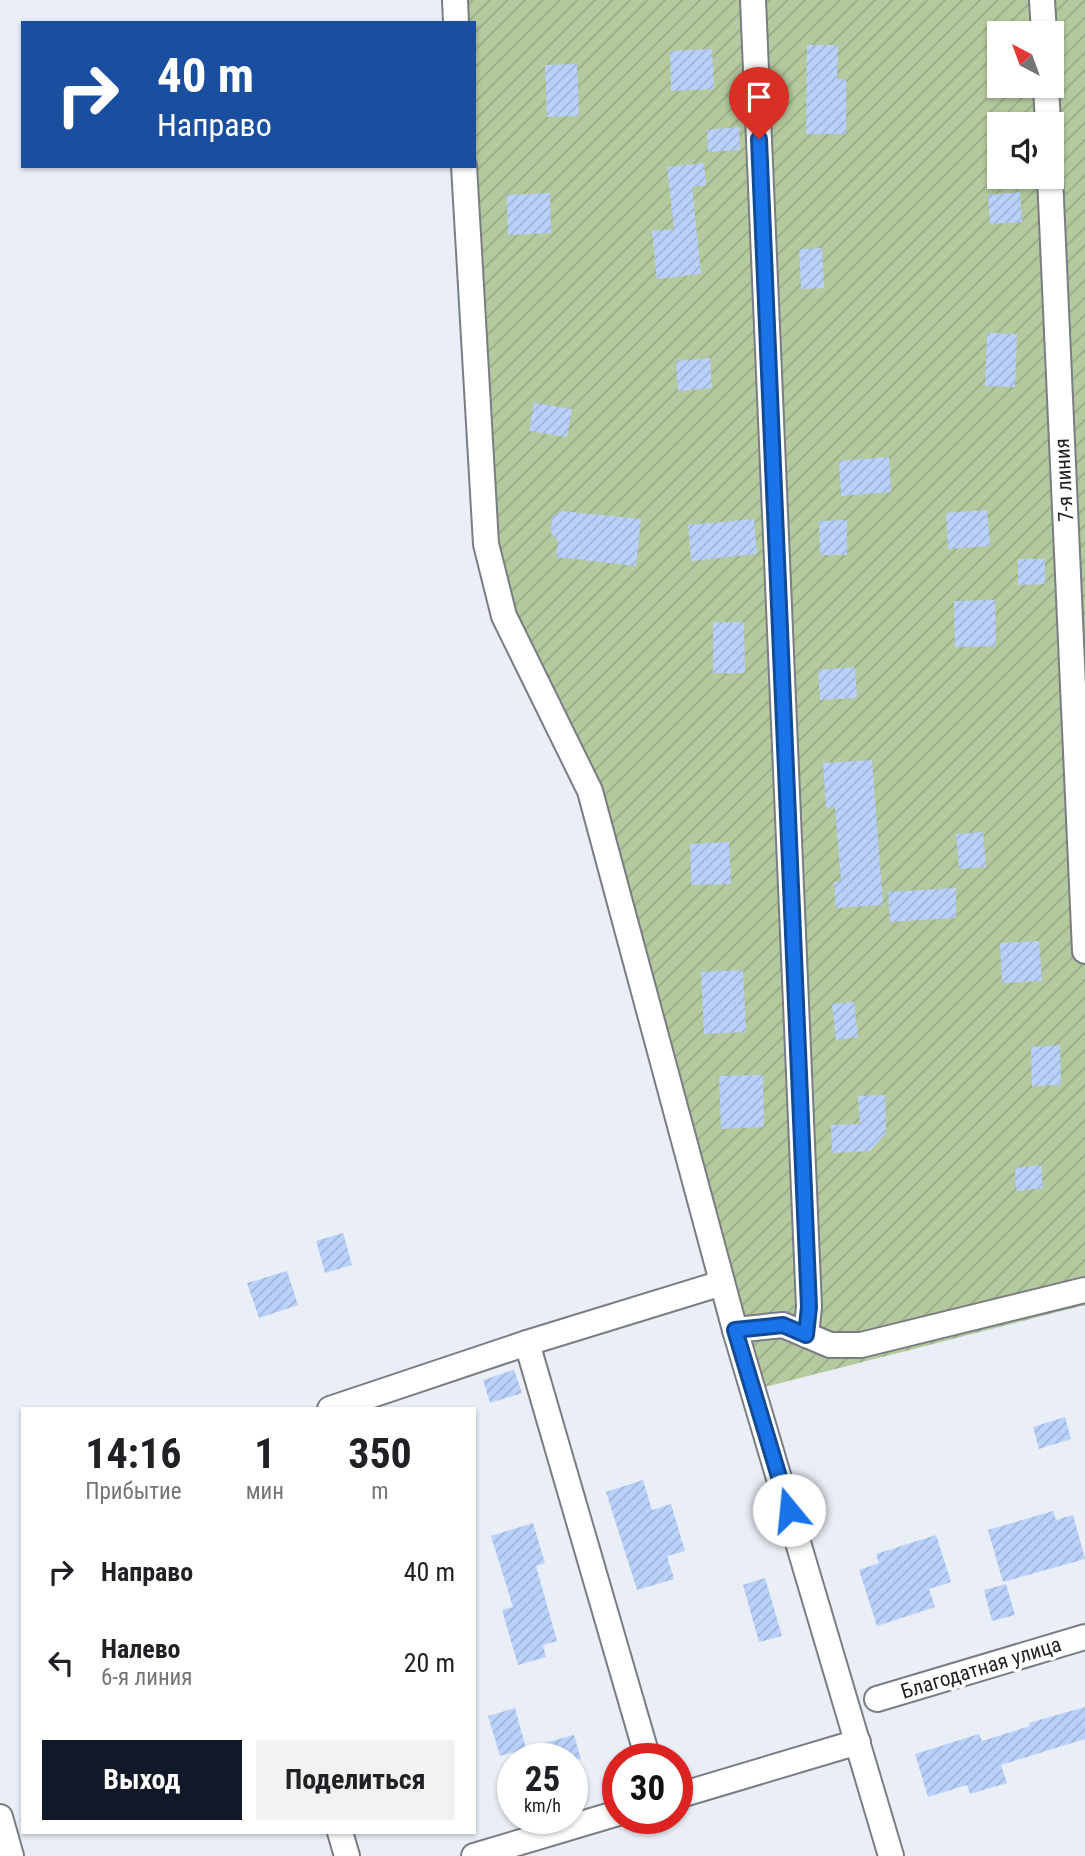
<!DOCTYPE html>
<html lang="ru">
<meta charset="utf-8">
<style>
:root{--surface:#fff;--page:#f2f2f2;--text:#202124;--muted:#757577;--accent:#111827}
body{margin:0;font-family:"Roboto Condensed",sans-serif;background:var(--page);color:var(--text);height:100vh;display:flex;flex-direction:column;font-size:26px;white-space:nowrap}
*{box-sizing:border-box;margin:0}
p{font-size:23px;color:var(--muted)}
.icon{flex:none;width:38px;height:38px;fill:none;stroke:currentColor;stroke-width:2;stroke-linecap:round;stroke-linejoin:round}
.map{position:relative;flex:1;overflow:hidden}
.details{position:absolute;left:21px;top:1407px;width:455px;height:427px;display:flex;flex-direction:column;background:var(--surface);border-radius:0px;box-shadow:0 2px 5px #0004}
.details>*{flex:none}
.top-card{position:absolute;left:21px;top:21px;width:455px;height:147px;border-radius:0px;box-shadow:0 2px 5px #0004;background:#1a4fa0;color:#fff;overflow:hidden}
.needle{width:46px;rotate:319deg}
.buttons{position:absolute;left:987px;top:21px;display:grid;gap:14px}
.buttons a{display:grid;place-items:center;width:77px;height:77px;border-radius:0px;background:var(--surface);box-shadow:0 2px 5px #0004;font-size:35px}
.speed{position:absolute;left:497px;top:1743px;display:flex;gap:14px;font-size:35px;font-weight:700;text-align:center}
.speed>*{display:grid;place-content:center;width:91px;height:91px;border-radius:50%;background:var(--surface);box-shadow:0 2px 5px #0004;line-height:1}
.speed small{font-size:18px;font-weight:400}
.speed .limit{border:10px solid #d22;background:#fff;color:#111}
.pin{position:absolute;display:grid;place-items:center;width:60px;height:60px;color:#fff;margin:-72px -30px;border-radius:50% 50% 50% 0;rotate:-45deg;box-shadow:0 0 7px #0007}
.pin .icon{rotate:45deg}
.me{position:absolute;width:77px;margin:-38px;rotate:343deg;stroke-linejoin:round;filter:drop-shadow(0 0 5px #0008)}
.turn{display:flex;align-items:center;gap:24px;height:147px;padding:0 21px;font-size:32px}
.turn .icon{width:91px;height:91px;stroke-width:2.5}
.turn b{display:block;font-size:49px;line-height:60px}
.eta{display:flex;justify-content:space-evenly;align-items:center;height:119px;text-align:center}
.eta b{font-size:42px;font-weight:700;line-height:49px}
.cta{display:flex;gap:14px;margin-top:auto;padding:14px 21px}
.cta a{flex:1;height:80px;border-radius:0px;background:var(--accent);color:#fff;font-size:28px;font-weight:700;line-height:80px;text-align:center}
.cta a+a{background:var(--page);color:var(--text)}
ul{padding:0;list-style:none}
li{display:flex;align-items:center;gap:21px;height:91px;padding:0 21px}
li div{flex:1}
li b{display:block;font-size:26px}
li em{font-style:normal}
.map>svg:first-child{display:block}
.garden{fill:url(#garden-furrows);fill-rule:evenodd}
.building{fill:url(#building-hatch)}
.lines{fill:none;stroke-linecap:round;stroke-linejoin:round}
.street-casing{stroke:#797d84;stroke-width:28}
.street{stroke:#fff;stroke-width:24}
.route-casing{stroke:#114b97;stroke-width:18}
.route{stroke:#1a73e8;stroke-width:12}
.labels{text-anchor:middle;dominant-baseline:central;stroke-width:7;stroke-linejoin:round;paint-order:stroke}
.street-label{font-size:21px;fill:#1f2124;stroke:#fff}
</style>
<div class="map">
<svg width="1085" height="1856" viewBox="0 0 1085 1856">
<defs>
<pattern id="garden-furrows" width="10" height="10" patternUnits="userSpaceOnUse" patternTransform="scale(1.75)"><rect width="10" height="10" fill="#b4c99d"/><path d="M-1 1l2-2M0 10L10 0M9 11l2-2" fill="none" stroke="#9aac87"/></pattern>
<pattern id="building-hatch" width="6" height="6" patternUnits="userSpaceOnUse" patternTransform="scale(1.75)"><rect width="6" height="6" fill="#bad1fb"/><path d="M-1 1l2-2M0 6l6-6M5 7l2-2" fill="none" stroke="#9fb3d7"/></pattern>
</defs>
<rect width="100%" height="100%" fill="#eaeef6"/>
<path class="garden" d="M 467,0 L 1085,0 L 1085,1305 L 765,1387 L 600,787 L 515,614 L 497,542 L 474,131 L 474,23 L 468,23 ZM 999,33 L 1052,33 L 1052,86 L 999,86 ZM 999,124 L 1052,124 L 1052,177 L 999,177 Z"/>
<g class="building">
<path d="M 807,45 L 838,45 L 837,79 L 846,79 L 846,134 L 806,134 Z"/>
<path d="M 712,49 L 714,89 L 671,91 L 670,51 Z"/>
<path d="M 577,64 L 579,116 L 547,117 L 545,65 Z"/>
<path d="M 739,127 L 740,150 L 708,152 L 707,130 Z"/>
<path d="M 704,163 L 706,185 L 692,187 L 701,274 L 657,279 L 652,231 L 674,229 L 667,167 Z"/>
<path d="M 1020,192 L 1022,222 L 990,224 L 988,195 Z"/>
<path d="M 550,193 L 551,233 L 508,235 L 507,195 Z"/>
<path d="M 822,248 L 824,288 L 801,289 L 799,249 Z"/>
<path d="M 987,333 L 1017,334 L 1015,387 L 985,386 Z"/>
<path d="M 710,358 L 712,388 L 678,391 L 676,361 Z"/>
<path d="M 534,403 L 572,409 L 567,437 L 529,431 Z"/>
<path d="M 889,457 L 891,492 L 841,496 L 839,461 Z"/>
<path d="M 987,510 L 990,546 L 948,549 L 946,513 Z"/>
<path d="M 561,511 L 641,519 L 636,566 L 556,557 L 558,541 L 551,533 L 552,517 Z"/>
<path d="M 754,519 L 757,554 L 691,561 L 688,525 Z"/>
<path d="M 847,520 L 847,555 L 820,555 L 819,521 Z"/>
<path d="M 1018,559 L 1045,559 L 1045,584 L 1018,585 Z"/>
<path d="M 995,600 L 996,646 L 955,647 L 954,601 Z"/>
<path d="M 713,622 L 744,622 L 745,673 L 713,673 Z"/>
<path d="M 855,667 L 857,698 L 820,700 L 818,670 Z"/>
<path d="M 872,760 L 883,905 L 836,908 L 834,882 L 841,881 L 835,807 L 826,808 L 823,763 Z"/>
<path d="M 983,832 L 986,867 L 959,869 L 956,834 Z"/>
<path d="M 729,842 L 731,884 L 691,885 L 690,844 Z"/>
<path d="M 956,888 L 956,918 L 890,922 L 888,892 Z"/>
<path d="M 1039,941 L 1042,981 L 1002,983 L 1000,943 Z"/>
<path d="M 743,970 L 746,1032 L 704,1034 L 701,972 Z"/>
<path d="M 854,1002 L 858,1037 L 836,1040 L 832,1004 Z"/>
<path d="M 1060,1045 L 1061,1085 L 1032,1086 L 1031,1047 Z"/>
<path d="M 763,1075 L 764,1127 L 721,1129 L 719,1076 Z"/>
<path d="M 885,1095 L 886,1133 L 870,1151 L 832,1153 L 831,1125 L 860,1124 L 858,1096 Z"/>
<path d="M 1041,1165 L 1043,1188 L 1016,1191 L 1015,1168 Z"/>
<path d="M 343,1233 L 352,1265 L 325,1273 L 316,1241 Z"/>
<path d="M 287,1271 L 298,1305 L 259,1318 L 247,1283 Z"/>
<path d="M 514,1370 L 522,1393 L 490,1403 L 483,1380 Z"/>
<path d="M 1065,1417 L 1071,1439 L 1039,1449 L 1033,1427 Z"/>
<path d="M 643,1480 L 652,1510 L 671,1504 L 685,1551 L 667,1556 L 674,1579 L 637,1590 L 606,1492 Z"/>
<path d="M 1053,1511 L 1056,1520 L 1073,1515 L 1085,1559 L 1003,1582 L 988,1530 Z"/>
<path d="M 533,1523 L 545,1563 L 536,1566 L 557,1641 L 543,1645 L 546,1657 L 518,1665 L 502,1610 L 513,1607 L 491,1536 Z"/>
<path d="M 936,1535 L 951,1582 L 929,1589 L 935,1607 L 877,1626 L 859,1570 L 879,1563 L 876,1554 Z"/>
<path d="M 765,1578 L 782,1636 L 759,1642 L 743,1585 Z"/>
<path d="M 1006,1584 L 1015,1615 L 992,1621 L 984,1590 Z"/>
<path d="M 1085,1707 L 1085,1739 L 1001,1765 L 1007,1783 L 970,1794 L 967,1785 L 928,1797 L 915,1754 L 979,1734 L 982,1741 L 1030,1726 L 1029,1723 Z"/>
<path d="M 515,1708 L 526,1748 L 574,1735 L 581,1759 L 514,1759 L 513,1752 L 500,1756 L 488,1716 Z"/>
</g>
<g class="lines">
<g class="street-casing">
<g id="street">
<path d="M 455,0 L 456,23"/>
<path d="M 753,0 L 809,1307 L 806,1335"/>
<path d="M 1042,0 L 1044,33"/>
<path d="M 1046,86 L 1048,124"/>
<path d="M 464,166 L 486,544 L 504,616 L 590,791 L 735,1330 L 891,1856"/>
<path d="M 1050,177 L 1085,951"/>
<path d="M 735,1330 L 783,1325 L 830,1345 L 861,1345 L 1085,1290"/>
<path d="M 527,1343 L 648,1759"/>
<path d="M 330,1409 L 527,1343 L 722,1283"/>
<path d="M 877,1699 L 1085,1637"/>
<path d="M 677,1796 L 858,1742"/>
<path d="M 0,1817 L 11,1856"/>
<path d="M 340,1832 L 347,1856"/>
<path d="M 474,1856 L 618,1813"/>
</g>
</g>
<use href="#street" class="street"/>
</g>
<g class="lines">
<g class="route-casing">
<path id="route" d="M 759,139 L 809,1307 L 806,1335 L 783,1325 L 735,1330 L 789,1510"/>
</g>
<use href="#route" class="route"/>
</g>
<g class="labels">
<g class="street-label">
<text transform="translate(1064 480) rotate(-93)">7-я линия</text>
<text transform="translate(981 1668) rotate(-17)">Благодатная улица</text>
</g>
</g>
</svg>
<div class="buttons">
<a><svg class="needle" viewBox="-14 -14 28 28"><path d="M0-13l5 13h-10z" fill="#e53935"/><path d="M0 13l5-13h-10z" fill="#757577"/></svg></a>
<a><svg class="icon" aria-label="sound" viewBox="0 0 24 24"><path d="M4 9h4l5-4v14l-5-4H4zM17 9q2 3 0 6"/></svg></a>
</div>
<div class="speed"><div>25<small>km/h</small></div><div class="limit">30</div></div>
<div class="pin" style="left:759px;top:139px;background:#d93025"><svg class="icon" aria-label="arrive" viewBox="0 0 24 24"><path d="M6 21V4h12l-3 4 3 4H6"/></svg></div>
<svg class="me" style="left:789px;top:1510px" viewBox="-20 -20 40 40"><circle r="19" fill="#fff"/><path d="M0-13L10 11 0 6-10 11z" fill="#1a73e8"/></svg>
<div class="top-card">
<div class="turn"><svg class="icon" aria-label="right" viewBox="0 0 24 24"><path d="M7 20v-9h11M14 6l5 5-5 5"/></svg><div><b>40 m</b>Направо</div></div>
</div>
<section class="details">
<div class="eta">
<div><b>14:16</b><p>Прибытие</p></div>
<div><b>1</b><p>мин</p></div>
<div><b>350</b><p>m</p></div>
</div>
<ul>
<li><svg class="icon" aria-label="right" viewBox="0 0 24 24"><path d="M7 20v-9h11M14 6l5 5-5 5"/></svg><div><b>Направо</b></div><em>40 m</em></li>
<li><svg class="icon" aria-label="left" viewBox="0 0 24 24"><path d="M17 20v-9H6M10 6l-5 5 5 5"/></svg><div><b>Налево</b><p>6-я линия</p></div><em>20 m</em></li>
</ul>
<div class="cta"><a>Выход</a><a>Поделиться</a></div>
</section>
</div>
